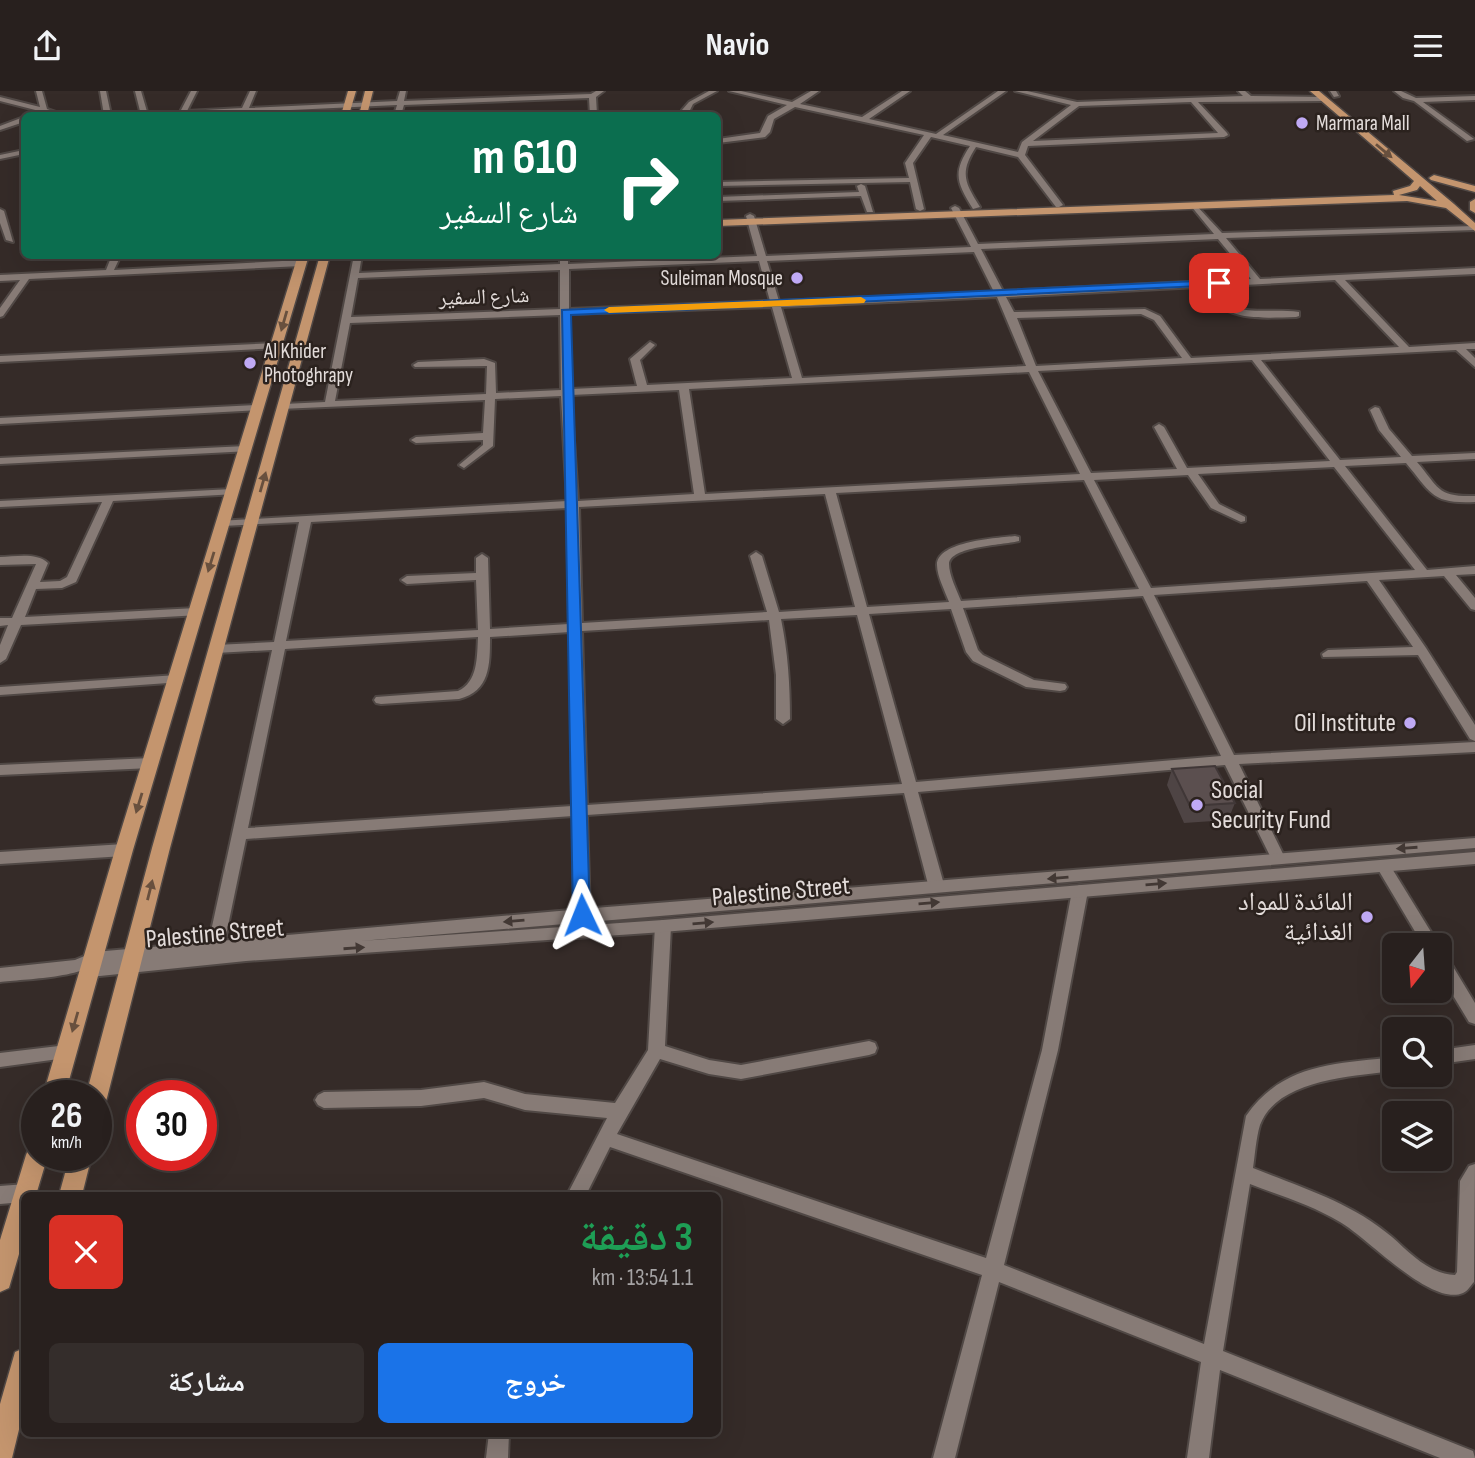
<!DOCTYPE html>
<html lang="ar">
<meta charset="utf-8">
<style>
:root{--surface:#28201e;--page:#342d2b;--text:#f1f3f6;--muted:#a5a3a4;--line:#443e3c;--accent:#1a73e8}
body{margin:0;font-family:"Sofia Sans Condensed","Noto Naskh Arabic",sans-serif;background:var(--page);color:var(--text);direction:rtl;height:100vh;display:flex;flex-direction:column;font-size:26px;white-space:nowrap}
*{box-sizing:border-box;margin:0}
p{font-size:23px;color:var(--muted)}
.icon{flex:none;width:38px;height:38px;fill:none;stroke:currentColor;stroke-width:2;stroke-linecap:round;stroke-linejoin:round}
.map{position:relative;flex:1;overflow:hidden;direction:ltr}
.details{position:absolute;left:21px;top:1101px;width:700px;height:245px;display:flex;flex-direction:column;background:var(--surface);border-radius:10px;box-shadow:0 7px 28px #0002,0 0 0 2px var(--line);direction:rtl}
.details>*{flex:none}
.hud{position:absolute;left:21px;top:21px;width:700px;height:147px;border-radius:10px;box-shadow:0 7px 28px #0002,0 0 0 2px var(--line);direction:rtl;background:#0b6e4f;color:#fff;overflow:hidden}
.needle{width:46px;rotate:197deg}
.tools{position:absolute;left:1382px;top:842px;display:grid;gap:14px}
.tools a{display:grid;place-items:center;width:70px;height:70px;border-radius:10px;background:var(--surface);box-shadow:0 7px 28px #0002,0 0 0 2px var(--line);font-size:35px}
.speed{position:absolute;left:21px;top:989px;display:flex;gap:14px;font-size:35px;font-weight:700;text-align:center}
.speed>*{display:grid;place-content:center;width:91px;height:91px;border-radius:50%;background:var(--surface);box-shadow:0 7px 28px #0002,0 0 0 2px var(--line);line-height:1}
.speed small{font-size:18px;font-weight:400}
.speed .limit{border:10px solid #d22;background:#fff;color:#111}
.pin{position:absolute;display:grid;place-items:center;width:60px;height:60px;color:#fff;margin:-30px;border-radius:14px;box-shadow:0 4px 10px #0006}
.me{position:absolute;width:77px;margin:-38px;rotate:358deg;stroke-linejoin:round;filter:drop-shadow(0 0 5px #0008)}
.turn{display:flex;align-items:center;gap:24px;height:147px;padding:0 28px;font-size:32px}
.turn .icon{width:91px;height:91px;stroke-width:2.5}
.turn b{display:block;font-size:49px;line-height:60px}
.round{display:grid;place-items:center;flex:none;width:74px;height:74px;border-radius:10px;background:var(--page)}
.overview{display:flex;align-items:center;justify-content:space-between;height:119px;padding:0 28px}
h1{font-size:42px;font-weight:700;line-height:52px;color:#1e9e55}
.button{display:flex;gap:14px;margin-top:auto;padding:14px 28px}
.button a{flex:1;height:80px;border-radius:10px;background:var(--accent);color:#fff;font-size:28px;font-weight:700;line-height:80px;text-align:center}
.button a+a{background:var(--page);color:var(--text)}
header{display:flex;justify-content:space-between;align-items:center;height:91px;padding:0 28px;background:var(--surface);font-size:32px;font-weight:700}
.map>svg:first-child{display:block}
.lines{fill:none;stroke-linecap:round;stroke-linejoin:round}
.minor-casing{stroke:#504845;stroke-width:4}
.tertiary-casing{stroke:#504845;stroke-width:4}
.primary-casing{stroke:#504845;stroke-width:3}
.minor{fill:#877b76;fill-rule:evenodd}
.tertiary{fill:#877b76;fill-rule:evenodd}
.primary{fill:#c4956e;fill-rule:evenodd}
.wall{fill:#4e4444}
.building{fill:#5b4f4f;stroke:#403737;stroke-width:2}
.oneway{fill:#68503e}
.oneway2{fill:#423834}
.route{fill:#1a73e8;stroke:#114b97;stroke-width:2}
.slow{fill:#f59e0b}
.poi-dot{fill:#bfa9f4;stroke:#2b221e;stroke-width:2.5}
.labels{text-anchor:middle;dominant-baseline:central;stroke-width:5;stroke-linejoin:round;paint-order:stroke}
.far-poi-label{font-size:21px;fill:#e3dcda;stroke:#2b221e;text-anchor:start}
.far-street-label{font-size:21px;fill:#e3dcda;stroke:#2b221e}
.poi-label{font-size:26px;fill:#e3dcda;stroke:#2b221e;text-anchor:end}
.street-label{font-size:26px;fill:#e3dcda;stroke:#2b221e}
</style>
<header><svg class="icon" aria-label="menu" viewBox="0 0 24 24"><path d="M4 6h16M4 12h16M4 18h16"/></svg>Navio<svg class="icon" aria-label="share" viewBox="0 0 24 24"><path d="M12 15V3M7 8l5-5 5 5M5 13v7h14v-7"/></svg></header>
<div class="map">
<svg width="1475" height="1367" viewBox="0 0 1475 1367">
<rect width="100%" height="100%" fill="#352b28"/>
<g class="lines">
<g class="minor-casing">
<g id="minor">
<path d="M 36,0 L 42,0 L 47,18 L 64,24 L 55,24 L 0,10 L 0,6 L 40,16 Z"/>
<path d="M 100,0 L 106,0 L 111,24 L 104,24 Z"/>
<path d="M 135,0 L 141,0 L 148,24 L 141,24 Z"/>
<path d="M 191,0 L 197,0 L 187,20 L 242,17 L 250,0 L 256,0 L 249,17 L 397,10 L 400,0 L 406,0 L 404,10 L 591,3 L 596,0 L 604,0 L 596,6 L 597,24 L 590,24 L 589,7 L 404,14 L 401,24 L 394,24 L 397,14 L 186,24 L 150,24 L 180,21 Z"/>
<path d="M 709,0 L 717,0 L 693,13 L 690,19 L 690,24 L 684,24 L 682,19 L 689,11 Z"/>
<path d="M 729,0 L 741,0 L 792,11 L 811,0 L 819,0 L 800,13 L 862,26 L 902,0 L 910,0 L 869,28 L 936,43 L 998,0 L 1006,0 L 943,44 L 1018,61 L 1022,51 L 1071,14 L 1015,0 L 1027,0 L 1077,11 L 1243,5 L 1238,0 L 1245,0 L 1251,5 L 1323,6 L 1326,8 L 1323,10 L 1198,11 L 1227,42 L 1228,44 L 1224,46 L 1028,55 L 1025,64 L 1063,114 L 1059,116 L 1056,116 L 1018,66 L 976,56 C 959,82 965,92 980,116 L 973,118 C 957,92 952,82 970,55 L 931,46 L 913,72 L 924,118 L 920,120 L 916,118 L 910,91 L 718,95 L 718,91 L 909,87 L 905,72 L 924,44 L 795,16 L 774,28 L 770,41 L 765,46 L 718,52 L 718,48 L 760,42 L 768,25 L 787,14 ZM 1191,11 L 1218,42 L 1033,50 L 1079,15 Z"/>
<path d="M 1394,0 L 1401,0 L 1416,7 L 1475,5 L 1475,9 L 1423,11 L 1474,48 L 1467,50 L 1414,10 L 1403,7 Z"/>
<path d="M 21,27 L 24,27 L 24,31 L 0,39 L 0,35 Z"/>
<path d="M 24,59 L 24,63 L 0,68 L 0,64 Z"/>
<path d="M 861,93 L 865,95 L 873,121 L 867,121 L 861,105 L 718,110 L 718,106 L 859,101 L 857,95 Z"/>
<path d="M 1195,113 L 1222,142 L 1475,135 L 1475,139 L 1226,147 L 1260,188 L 1475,177 L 1475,183 L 1345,189 L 1409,256 L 1475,252 L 1475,258 L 1466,258 L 1475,267 L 1475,276 L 1456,259 L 1261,269 L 1340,369 L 1401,366 L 1379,339 L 1370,319 L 1375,316 L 1379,317 L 1389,338 L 1412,365 L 1475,362 L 1475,368 L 1417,371 C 1440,398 1437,406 1475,405 L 1475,411 C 1432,413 1432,403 1406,372 L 1345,375 L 1427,479 L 1475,475 L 1475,483 L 1456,484 L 1475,507 L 1475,519 L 1471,518 L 1444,485 L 1379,489 L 1426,557 L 1475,634 L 1475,650 L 1470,648 L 1418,564 L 1323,566 L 1322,563 L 1328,559 L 1413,556 L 1367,490 L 1154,504 L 1234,664 L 1475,651 L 1475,661 L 1239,673 L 1285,767 L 1283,771 L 1273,771 L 1271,767 L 1225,674 L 918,701 L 945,797 L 942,801 L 932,801 L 929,797 L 904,702 L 587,724 L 590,824 L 587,828 L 582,830 L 577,828 L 574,824 L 573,725 L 246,748 L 224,854 L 222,858 L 216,860 L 210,858 L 208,854 L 272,559 L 216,562 L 210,558 L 216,554 L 274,551 L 299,431 L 223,435 L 217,432 L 219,430 L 567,410 L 561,305 L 495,308 L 493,355 L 464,377 L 459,374 L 483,354 L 483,349 L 416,352 L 411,349 L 416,346 L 483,342 L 485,309 L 280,318 L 280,314 L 284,313 L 325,311 L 354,164 L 362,164 L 359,182 L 560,173 L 560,164 L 568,164 L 568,173 L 757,165 L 746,125 L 750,123 L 754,125 L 766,165 L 971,156 L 951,117 L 955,115 L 959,117 L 978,153 L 1214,143 L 1191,115 ZM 1218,148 L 1251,188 L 1003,200 L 981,158 ZM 974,161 L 994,201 L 779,210 L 767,170 ZM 759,170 L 770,210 L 569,218 L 569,178 ZM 560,179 L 560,218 L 351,226 L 358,187 ZM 1335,189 L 1399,256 L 1191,267 L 1160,225 L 1145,218 L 1014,221 L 1006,206 L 1198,196 C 1227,231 1255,227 1296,226 L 1299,225 L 1299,221 C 1261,216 1237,230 1207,196 ZM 997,206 L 1026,275 L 802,287 L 781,216 ZM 772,216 L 792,287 L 647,294 L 640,269 L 655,254 L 650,251 L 630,268 L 637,295 L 571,298 L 569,223 ZM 1141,223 L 1154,229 L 1182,267 L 1036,275 L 1017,227 ZM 560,224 L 561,299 L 496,302 L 495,272 L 484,268 L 418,271 L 413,274 L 415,276 L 487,275 L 486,303 L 335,310 L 350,232 ZM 1252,269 L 1330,370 L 1187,377 L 1164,336 L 1159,333 L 1154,336 L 1177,378 L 1091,382 L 1038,280 ZM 1029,281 L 1080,383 L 705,403 L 689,298 ZM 679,299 L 694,403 L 578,410 L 571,304 ZM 1334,376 L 1415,479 L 1151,497 L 1094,389 L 1188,384 L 1211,417 L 1241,431 L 1245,430 L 1245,426 L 1219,413 L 1198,383 ZM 1084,389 L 1139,498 L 961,510 C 957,500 949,484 949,473 C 950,455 1005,454 1019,450 L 1019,446 L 1015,445 C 998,447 937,450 937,474 C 937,485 945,500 949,511 L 867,516 L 836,402 ZM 825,403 L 855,516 L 779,521 L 762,465 L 756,461 L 750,465 L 767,521 L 582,532 L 579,416 ZM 567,417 L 569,533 L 490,538 L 488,467 L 482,463 L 476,467 L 476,482 L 407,485 L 401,489 L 407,493 L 476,489 L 478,539 L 286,550 L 311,431 ZM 1143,505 L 1221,665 L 916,691 L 869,523 L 951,518 L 966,561 L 973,570 L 1026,596 L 1060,600 L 1065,599 L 1067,596 L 1065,593 L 1034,589 L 983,564 L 978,559 L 963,517 ZM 857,524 L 902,693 L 587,714 L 582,540 L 769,529 L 776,584 L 776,628 L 783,633 L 790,628 C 790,594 788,562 781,528 ZM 570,541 L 572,715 L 248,737 L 285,558 L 478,546 C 477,566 478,591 458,600 L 376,606 L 374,609 L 376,612 L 381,613 L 459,608 C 490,600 490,574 490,546 Z"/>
<path d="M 0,118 L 4,120 L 13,151 L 6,149 L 0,132 Z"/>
<path d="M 112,164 L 121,164 L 114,179 L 301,169 L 305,172 L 301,175 L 29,188 L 3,225 L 0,226 L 0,217 L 20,189 L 0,190 L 0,184 L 106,179 Z"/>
<path d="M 276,252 L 281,255 L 279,257 L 0,271 L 0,265 Z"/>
<path d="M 258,314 L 262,315 L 262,319 L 0,333 L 0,327 Z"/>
<path d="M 246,355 L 251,358 L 250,360 L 0,373 L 0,367 Z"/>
<path d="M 232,398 L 236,399 L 236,403 L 113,410 L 76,491 L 62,497 L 36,498 L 25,526 L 196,517 L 202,521 L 200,524 L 21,534 L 6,568 L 0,572 L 0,554 L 8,534 L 0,535 L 0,527 L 12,527 L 36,473 L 0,474 L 0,466 C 15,466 36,461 48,472 L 40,491 L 60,490 L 67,486 L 102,411 L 0,416 L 0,410 Z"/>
<path d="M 177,584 L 183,588 L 182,591 L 0,604 L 0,596 Z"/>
<path d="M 151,667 L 158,672 L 151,677 L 0,684 L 0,674 Z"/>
<path d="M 124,753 L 129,755 L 131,759 L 129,763 L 124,765 L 0,773 L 0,761 Z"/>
<path d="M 1383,769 L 1388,771 L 1439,854 L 1423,854 L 1376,775 L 1378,771 Z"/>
<path d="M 1080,794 L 1085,796 L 1088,800 L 1058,959 L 1004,1174 L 1204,1253 L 1246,1025 C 1283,972 1335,973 1395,966 L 1395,980 C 1354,985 1277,988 1260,1034 C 1256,1047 1255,1064 1253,1077 C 1302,1097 1351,1111 1392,1146 C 1410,1162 1429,1183 1455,1184 L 1457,1181 L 1460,1090 L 1469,1075 L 1475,1073 L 1474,1191 C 1470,1195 1468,1200 1463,1202 C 1431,1216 1367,1146 1340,1131 C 1312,1114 1281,1105 1250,1093 L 1223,1260 L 1473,1360 L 1475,1367 L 1440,1367 L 1220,1279 L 1209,1367 L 1187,1367 L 1201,1271 L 999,1191 L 955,1367 L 933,1367 L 982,1184 L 610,1056 L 586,1104 L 567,1104 L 607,1027 L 525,1019 L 484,1007 L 421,1015 L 324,1017 L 318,1014 L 315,1009 L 318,1004 L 324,1001 L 421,999 L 484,991 L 525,1003 L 615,1012 L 648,959 L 655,835 L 657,831 L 663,829 L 669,831 L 671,835 L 665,955 L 709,969 L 741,974 L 869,950 L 875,952 L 877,957 L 875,962 L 869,964 L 741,988 L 709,983 L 660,968 L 617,1043 L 986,1167 L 1042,959 L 1072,800 L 1075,796 Z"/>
<path d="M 94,861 L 100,862 L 102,867 C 90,887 23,888 0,891 L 0,877 L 75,869 Z"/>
<path d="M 1440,863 L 1446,864 L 1475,912 L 1475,933 L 1469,931 L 1440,883 Z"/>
<path d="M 67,954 L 73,956 L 75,961 L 73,966 L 0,976 L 0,962 Z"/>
<path d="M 1475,954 L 1475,968 L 1440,973 L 1440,959 Z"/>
<path d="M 26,1093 L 32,1096 L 34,1104 L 24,1104 L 24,1111 L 0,1113 L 0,1095 Z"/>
<path d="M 489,1342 L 509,1342 L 508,1367 L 486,1367 Z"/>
</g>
</g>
<g class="tertiary-casing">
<g id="tertiary">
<path d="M 1330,0 L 1336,0 L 1339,5 L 1334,6 Z"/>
<path d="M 1475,747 L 1475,757 L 360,850 L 663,829 L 1475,761 L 1475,773 L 663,841 L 246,870 L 90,886 L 84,884 L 82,879 L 84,874 L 91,872 L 86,867 L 88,862 L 94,861 L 582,818 Z"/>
</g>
</g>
<g class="primary-casing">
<g id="primary">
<path d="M 348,0 L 356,0 L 349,24 L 341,24 Z"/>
<path d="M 365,0 L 373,0 L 367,24 L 359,24 Z"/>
<path d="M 1310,0 L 1319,0 L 1454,113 L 1475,132 L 1475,140 L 1446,117 L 1407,110 L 718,135 L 718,129 L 1394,104 L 1393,100 L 1410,95 L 1414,90 ZM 1420,95 L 1437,110 L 1399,104 L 1417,99 Z"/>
<path d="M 1434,84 L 1475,95 L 1475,101 L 1431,89 L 1429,87 Z"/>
<path d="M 1475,108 L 1475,122 L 1470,119 L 1470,111 Z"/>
<path d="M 298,164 L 309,164 L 133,759 L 65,1004 L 43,1004 L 115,759 Z"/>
<path d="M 320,164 L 330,164 L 170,757 L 107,1007 L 104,1014 L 96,1016 L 96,1004 L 86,1004 L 152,757 Z"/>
<path d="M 37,1054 L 37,1064 L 48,1064 L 36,1104 L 24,1104 L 24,1146 L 9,1197 L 0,1201 L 0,1149 L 26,1064 L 29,1057 Z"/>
<path d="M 70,1064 L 92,1064 L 82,1104 L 59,1104 Z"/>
<path d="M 24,1257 L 24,1318 L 12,1367 L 0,1367 L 0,1313 L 15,1261 Z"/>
</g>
</g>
<use href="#minor" class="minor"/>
<use href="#tertiary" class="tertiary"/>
<use href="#primary" class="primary"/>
</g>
<path class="wall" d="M 1172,678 L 1235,712 L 1228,729 L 1184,732 L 1167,694 Z"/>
<path class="building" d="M 1215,675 L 1235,712 L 1190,715 L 1172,678 Z"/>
<defs><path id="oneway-solid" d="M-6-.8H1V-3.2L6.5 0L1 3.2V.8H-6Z" transform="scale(1.75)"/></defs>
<g class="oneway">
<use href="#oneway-solid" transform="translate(1384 60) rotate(40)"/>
<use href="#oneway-solid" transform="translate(284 230) rotate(106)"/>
<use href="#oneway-solid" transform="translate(263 391) rotate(-74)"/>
<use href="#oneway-solid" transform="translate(211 471) rotate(107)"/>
<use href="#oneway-solid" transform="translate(139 712) rotate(107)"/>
<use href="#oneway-solid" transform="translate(150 799) rotate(-76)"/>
<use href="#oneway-solid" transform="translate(75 931) rotate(106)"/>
</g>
<g class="oneway2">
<use href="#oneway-solid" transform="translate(1407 757) rotate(176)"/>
<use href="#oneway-solid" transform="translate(1058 787) rotate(175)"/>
<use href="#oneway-solid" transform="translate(1156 793) rotate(-5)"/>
<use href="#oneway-solid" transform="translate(929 812) rotate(-5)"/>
<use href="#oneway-solid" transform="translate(514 830) rotate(175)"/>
<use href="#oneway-solid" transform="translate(703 832) rotate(-5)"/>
<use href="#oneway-solid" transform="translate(354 857) rotate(-4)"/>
</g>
<path class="route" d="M 1219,189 L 1224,192 L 1223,194 L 571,224 L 590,824 L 588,829 L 575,829 L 573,824 L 562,219 Z"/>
<path class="slow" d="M 861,206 L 866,209 L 864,212 L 609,222 L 604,219 L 609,216 Z"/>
<g class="poi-dot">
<circle cx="1302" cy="32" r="7"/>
<circle cx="797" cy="187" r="7"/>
<circle cx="250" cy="272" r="7"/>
<circle cx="1410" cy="632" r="7"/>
<circle cx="1197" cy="714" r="7"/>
<circle cx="1367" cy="826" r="7"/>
</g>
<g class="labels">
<g class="far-poi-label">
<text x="1316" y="32">Marmara Mall</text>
<text x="783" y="187" text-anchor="end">Suleiman Mosque</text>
<text x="264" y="260">Al Khider<tspan x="264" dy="24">Photoghrapy</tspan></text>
</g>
<g class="far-street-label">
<text transform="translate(484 206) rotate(-2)">شارع السفير</text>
</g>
<g class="poi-label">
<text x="1396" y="632">Oil Institute</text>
<text x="1211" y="699" text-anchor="start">Social<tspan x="1211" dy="30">Security Fund</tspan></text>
<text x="1353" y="811">المائدة للمواد<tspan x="1353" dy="30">الغذائية</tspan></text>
</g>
<g class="street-label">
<text transform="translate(781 801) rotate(-5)">Palestine Street</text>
<text transform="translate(215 843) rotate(-5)">Palestine Street</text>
</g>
</g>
</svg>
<div class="tools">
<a><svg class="needle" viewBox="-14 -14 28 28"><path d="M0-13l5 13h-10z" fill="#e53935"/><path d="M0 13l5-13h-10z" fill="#a5a3a4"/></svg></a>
<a><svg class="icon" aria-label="search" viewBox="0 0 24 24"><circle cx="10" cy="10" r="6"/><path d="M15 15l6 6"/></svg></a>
<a><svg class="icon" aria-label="layers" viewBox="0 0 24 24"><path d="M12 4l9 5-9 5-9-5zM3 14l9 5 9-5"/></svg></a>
</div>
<div class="speed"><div>26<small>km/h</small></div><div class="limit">30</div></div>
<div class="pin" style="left:1219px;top:192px;background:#d93025"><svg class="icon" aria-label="arrive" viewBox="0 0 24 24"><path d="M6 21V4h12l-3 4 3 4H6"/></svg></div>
<svg class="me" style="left:582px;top:824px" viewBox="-20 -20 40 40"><path d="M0-17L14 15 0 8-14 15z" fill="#1a73e8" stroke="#fff" stroke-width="4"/></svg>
<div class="hud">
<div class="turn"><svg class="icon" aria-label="right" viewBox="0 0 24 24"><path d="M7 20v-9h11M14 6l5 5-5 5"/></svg><div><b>610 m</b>شارع السفير</div></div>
</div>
<section class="details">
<div class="overview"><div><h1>3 دقيقة</h1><p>1.1 km · 13:54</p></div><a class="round" style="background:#d93025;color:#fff"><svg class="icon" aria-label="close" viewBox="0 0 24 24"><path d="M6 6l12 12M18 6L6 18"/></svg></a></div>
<div class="button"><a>خروج</a><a>مشاركة</a></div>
</section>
</div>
